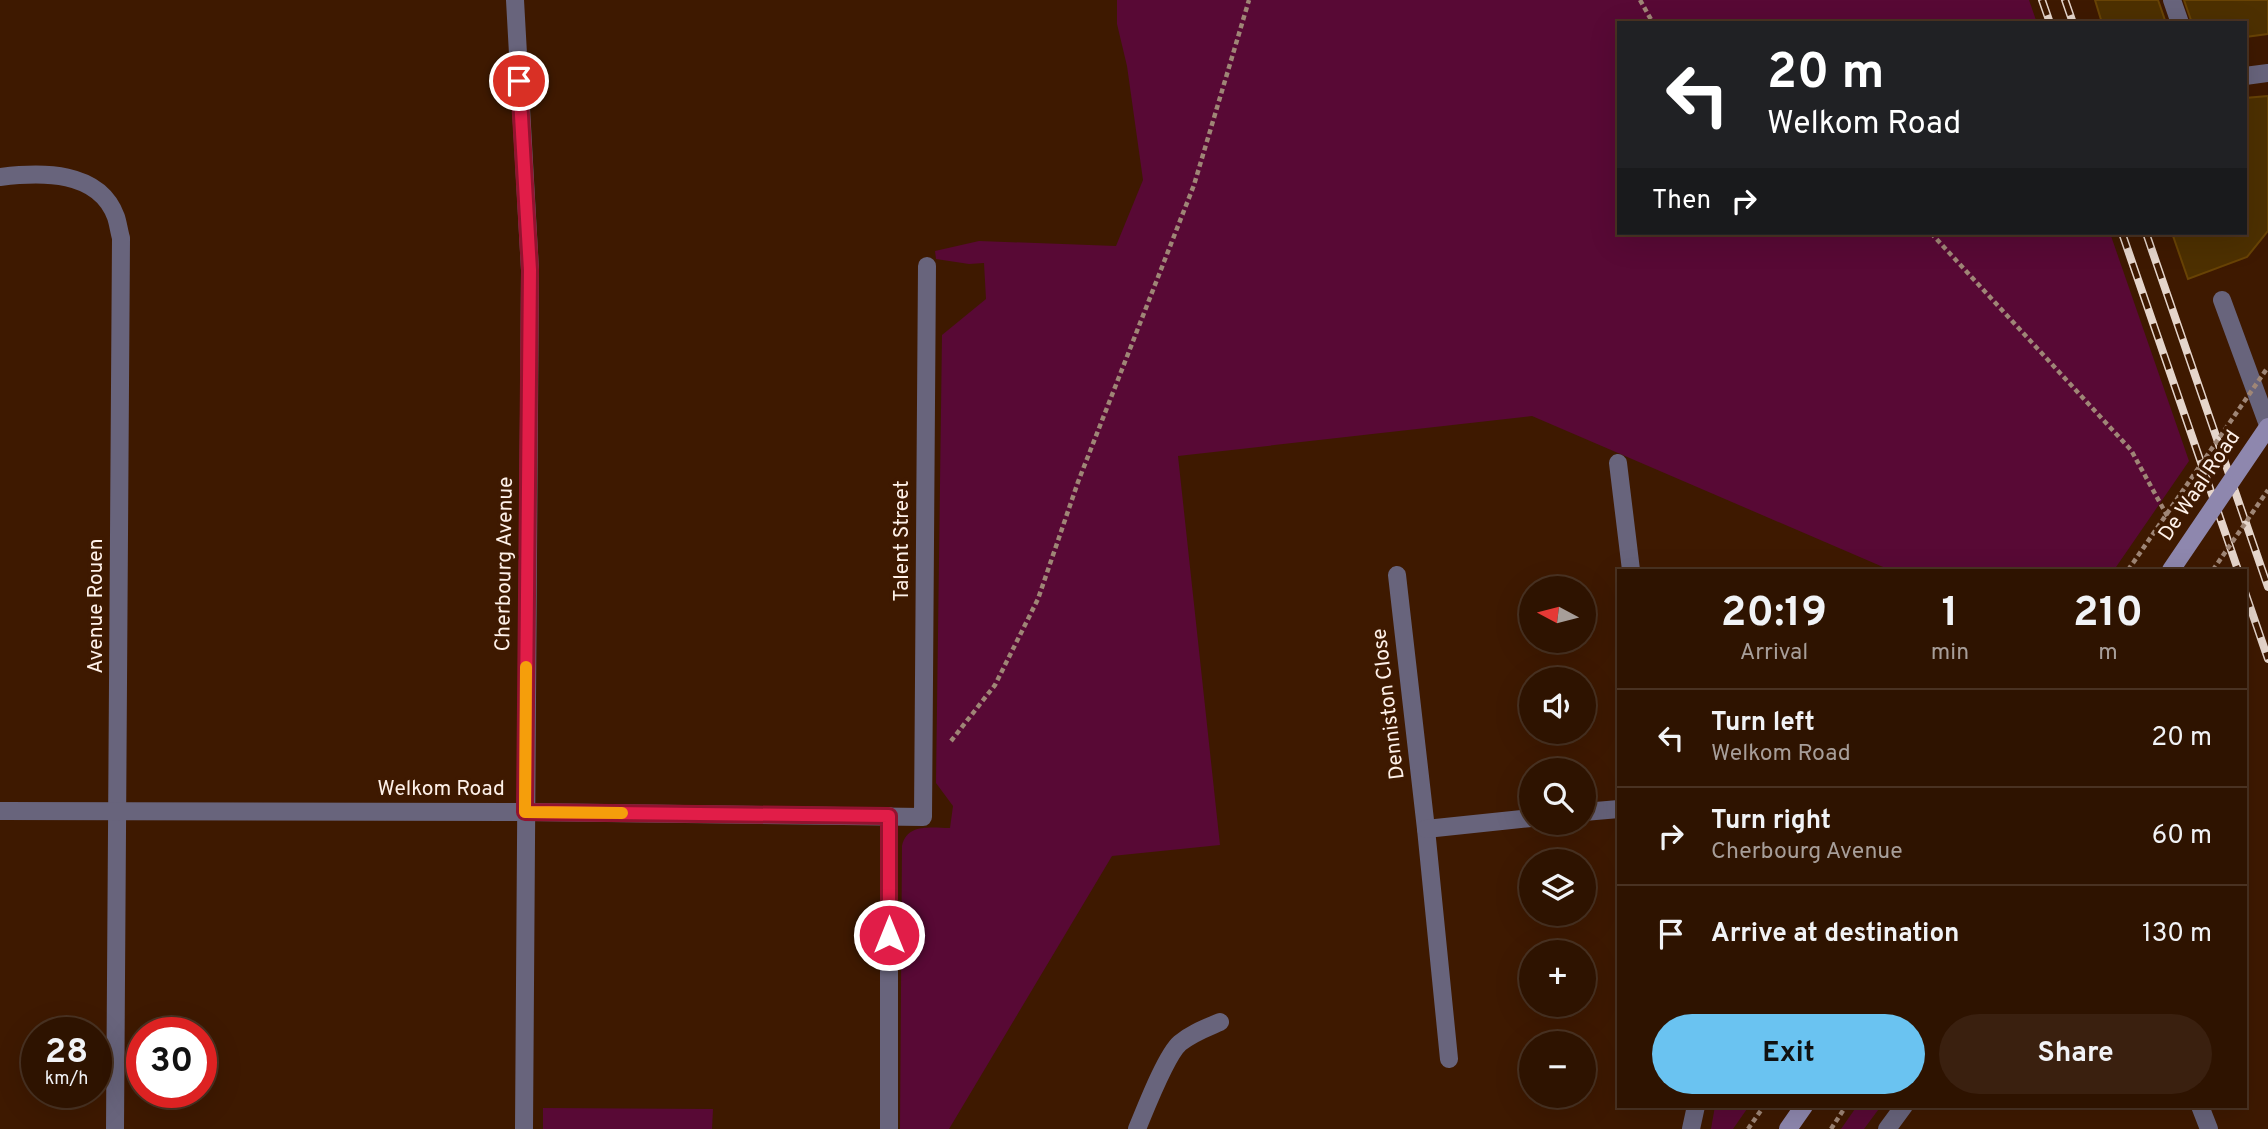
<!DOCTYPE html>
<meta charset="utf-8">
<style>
:root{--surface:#2e1300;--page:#3a200f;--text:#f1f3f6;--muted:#a79e99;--line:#493222;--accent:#6ac3f1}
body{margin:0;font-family:Overpass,sans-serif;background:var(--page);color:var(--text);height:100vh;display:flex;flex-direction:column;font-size:26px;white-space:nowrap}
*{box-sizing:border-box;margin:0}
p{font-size:23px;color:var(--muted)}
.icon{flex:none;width:38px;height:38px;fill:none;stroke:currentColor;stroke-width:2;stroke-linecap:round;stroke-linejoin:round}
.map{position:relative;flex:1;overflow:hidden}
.side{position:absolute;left:1617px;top:569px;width:630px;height:539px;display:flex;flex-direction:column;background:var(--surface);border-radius:0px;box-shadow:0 7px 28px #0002,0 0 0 2px var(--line)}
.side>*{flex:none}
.banner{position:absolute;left:1617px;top:21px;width:630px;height:214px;border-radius:0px;box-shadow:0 7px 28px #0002,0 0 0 2px var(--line);background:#202124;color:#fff;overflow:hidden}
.needle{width:46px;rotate:277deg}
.controls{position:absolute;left:1519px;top:576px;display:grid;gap:14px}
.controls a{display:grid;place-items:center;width:77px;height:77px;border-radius:50%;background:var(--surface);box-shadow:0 7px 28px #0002,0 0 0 2px var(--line);font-size:35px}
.speed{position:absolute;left:21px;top:1017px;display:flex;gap:14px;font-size:35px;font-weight:700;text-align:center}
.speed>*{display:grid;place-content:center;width:91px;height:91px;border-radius:50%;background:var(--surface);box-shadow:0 7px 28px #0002,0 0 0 2px var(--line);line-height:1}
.speed small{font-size:18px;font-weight:400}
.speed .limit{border:10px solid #d22;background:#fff;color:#111}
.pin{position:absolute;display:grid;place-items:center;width:60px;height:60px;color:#fff;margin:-30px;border:4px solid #fff;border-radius:50%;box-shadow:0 2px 7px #0007}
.me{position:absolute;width:77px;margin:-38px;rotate:0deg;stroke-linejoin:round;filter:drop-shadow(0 0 5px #0008)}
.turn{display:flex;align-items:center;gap:24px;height:147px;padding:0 35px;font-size:32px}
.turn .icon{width:91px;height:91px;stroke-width:2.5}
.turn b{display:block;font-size:49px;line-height:60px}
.then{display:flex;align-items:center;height:66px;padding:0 35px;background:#0003;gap:14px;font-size:26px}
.eta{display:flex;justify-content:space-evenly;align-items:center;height:119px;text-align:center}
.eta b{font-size:42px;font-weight:700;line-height:49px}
.cta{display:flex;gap:14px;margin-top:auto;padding:14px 35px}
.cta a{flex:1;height:80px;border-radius:42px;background:var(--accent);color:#111;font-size:28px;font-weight:700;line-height:80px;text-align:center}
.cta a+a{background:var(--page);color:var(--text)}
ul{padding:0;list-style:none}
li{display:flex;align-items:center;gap:21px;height:98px;padding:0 35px;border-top:2px solid var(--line)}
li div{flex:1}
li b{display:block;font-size:26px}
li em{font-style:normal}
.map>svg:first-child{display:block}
.green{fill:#580935}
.building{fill:#4d3000;stroke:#684305;stroke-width:2}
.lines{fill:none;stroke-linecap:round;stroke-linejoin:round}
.path{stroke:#9f8676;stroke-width:4.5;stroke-dasharray:5 3.5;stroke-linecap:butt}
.service{stroke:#68647c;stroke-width:18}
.minor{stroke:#68647c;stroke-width:18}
.secondary{stroke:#8e87ae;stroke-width:18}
.rail-casing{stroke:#e5d5cb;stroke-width:8}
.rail{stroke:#3e1900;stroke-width:5;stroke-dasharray:16;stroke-linecap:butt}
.path-bridge{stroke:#9f8676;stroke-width:4.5;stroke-dasharray:5 3.5;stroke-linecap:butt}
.secondary-bridge{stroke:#8e87ae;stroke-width:18}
.route-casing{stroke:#92132f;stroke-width:18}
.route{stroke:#e11d48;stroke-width:12}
.slow{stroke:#f59e0b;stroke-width:12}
.labels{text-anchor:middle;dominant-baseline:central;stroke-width:7;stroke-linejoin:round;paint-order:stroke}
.street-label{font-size:21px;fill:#fef1e9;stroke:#3e1900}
</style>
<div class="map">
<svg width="2268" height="1129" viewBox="0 0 2268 1129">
<rect width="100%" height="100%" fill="#3e1900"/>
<g class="green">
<path d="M 1117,0 L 2029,0 L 2037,23 L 1619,23 L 1619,233 L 2110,233 L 2189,461 L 2114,570 L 1890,570 L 1532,416 L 1178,456 L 1220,845 L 1112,856 L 949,1129 L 900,1129 L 902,846 C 907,823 931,828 950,828 L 953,806 L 936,783 L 942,335 L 986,299 L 984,263 L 969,264 L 936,259 L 935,251 L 979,241 L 1116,246 L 1143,180 L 1127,66 L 1117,24 Z"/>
<path d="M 1715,1106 L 1749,1106 L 1733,1129 L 1711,1129 Z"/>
<path d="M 1857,1106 L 1881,1106 L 1864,1129 L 1841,1129 Z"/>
<path d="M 543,1108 L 713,1109 L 712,1129 L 543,1129 Z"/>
</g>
<g class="building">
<path d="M 2095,0 L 2158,0 L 2166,23 L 2102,23 Z"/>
<path d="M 2184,0 L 2268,0 L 2268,34 L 2245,37 L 2245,23 L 2192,23 Z"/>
<path d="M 2268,96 L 2268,231 L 2247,257 L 2188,279 L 2172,233 L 2245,233 L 2245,98 Z"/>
</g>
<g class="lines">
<g class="path">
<path d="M 1640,0 L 1653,23"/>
<path d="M 1931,233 L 2131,450 L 2170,521"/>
<path d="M 2128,570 L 2133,563"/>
<path d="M 951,741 L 995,685 L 1038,599 L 1078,482 L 1194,185 L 1249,0"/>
<path d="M 1748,1129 L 1764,1106"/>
<path d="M 1831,1129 L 1846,1106"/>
</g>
<g class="service">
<path d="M 2172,0 L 2180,23"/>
<path d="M 2245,76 L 2268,73"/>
<path d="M 2222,300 L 2268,425"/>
</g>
<g class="minor">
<path d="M 515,0 L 530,270 L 524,1129"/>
<path d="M 0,177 C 41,172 99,170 116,217 C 118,223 119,231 121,238 L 115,1129"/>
<path d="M 1618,463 L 1631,570"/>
<path d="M 1397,575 L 1426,829 L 1449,1059"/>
<path d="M 0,811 L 525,812 L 923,817 L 927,266"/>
<path d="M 1584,812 L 1619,809"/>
<path d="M 1426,829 L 1531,818"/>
<path d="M 2200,1106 L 2209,1129"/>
<path d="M 889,1129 L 889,816"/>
<path d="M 1137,1129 C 1145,1110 1166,1055 1180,1043 C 1192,1033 1206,1028 1220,1022"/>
<path d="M 1691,1129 L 1696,1106"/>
<path d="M 1887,1129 L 1904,1106"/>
</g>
<path class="secondary" d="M 1788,1129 L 1804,1106"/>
<g class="rail-casing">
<g id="rail">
<path d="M 2042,0 L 2050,23"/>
<path d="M 2065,0 L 2073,23"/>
<path d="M 2122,233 L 2238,570"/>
<path d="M 2146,233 L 2268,587"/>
<path d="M 2245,592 L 2268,659"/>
</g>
</g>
<use href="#rail" class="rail"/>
<g class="path-bridge">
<path d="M 2133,563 L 2268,367"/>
<path d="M 2213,570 L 2268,490"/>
</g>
<path class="secondary-bridge" d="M 2171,570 L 2268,427"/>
</g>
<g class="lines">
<g class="route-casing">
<path id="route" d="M 519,81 L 530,270 L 525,812 L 889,816 L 889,935"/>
</g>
<use href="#route" class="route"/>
<path class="slow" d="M 526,667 L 525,812 L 622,813"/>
</g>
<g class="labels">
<g class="street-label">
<text transform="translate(2200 486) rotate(-56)">De Waal Road</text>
<text transform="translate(902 541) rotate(-90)">Talent Street</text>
<text transform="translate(505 564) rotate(-89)">Cherbourg Avenue</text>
<text transform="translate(96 606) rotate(-90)">Avenue Rouen</text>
<text transform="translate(1389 704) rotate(-97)">Denniston Close</text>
<text x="441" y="789">Welkom Road</text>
</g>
</g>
</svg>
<div class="controls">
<a><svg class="needle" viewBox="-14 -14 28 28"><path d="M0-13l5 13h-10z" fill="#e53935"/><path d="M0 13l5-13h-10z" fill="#a79e99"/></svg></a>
<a><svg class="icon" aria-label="sound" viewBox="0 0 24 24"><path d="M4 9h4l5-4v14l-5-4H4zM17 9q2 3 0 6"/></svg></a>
<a><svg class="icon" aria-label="search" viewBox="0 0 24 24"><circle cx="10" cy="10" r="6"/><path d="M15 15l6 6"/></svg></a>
<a><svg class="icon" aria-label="layers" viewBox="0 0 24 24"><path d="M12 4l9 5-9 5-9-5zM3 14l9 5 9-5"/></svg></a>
<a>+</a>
<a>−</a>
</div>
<div class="speed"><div>28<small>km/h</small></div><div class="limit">30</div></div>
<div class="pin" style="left:519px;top:81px;background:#d93025"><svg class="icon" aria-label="arrive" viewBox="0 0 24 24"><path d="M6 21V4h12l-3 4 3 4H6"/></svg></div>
<svg class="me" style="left:889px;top:935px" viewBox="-20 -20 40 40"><circle r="17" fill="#e11d48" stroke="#fff" stroke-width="3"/><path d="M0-11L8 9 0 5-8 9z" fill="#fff"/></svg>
<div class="banner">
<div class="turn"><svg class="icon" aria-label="left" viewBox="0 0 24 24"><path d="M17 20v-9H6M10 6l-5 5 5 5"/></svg><div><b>20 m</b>Welkom Road</div></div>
<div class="then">Then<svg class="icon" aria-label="right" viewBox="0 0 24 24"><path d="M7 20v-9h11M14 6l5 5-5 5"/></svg></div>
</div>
<section class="side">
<div class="eta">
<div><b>20:19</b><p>Arrival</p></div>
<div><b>1</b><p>min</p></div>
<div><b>210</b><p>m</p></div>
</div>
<ul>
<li><svg class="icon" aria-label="left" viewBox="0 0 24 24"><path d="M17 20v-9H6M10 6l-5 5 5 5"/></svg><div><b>Turn left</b><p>Welkom Road</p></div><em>20 m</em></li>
<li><svg class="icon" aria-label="right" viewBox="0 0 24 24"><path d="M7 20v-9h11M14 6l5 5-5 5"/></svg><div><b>Turn right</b><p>Cherbourg Avenue</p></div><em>60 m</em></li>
<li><svg class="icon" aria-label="arrive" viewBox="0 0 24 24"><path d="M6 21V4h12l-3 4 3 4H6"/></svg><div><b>Arrive at destination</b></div><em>130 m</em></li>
</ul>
<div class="cta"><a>Exit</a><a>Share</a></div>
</section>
</div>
